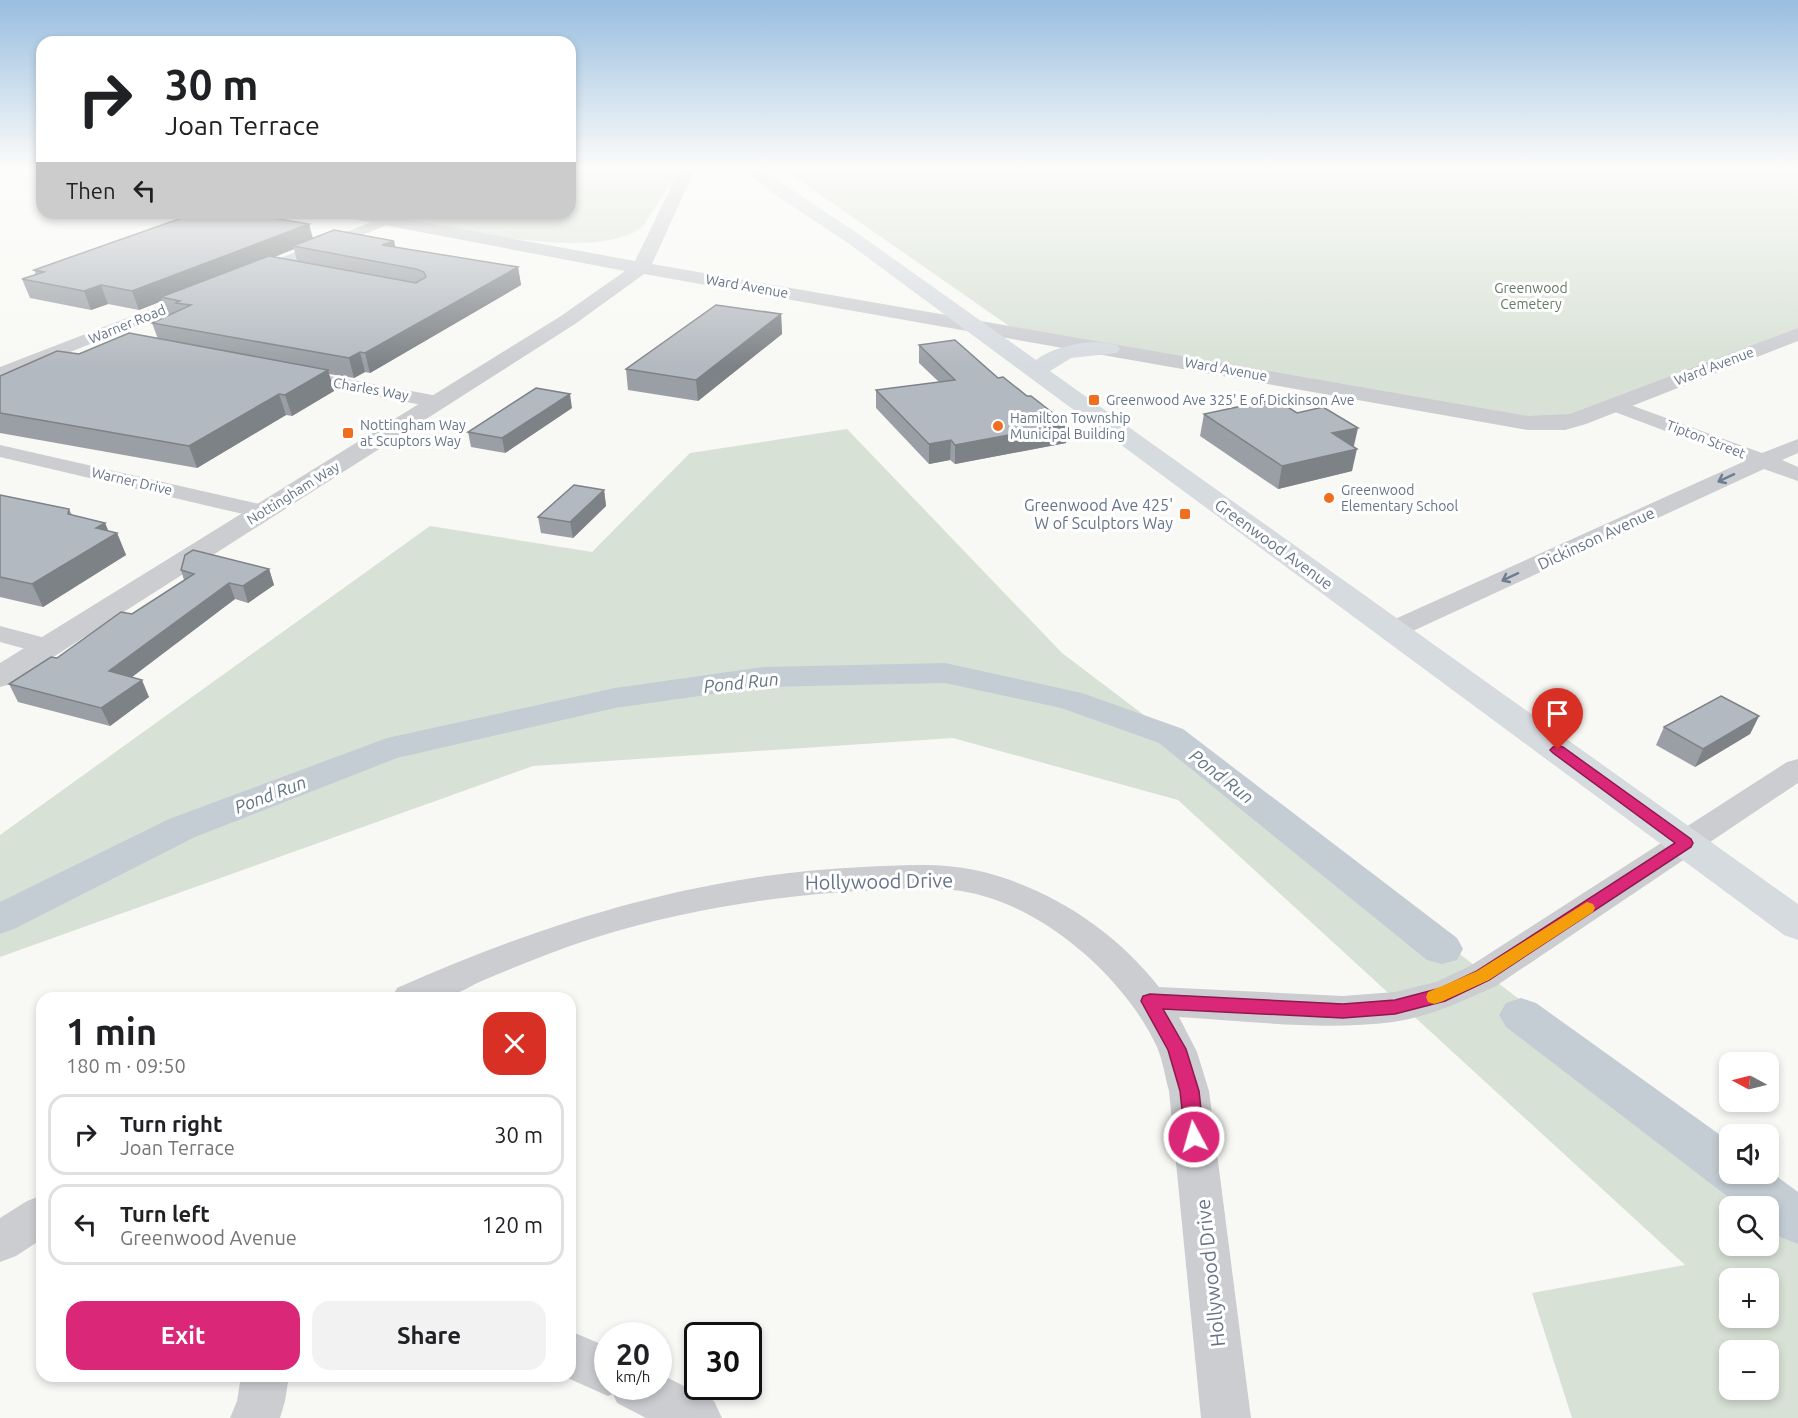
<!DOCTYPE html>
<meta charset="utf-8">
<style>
:root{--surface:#fff;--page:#f2f2f2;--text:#202124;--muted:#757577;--line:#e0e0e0;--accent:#db2777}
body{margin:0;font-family:Ubuntu,sans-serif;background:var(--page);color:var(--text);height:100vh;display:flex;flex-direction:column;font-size:22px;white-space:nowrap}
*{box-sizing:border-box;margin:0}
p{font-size:20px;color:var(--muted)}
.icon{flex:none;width:33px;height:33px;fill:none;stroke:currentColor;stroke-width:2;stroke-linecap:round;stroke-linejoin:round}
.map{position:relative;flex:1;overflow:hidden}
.side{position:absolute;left:36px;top:992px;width:540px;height:390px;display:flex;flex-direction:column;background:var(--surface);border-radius:18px;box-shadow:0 3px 9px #0003}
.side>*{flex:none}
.banner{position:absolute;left:36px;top:36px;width:540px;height:183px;border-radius:18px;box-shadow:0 3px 9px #0003;background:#fff;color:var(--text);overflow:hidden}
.needle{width:39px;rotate:277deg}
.controls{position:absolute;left:1719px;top:1052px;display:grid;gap:12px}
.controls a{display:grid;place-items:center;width:60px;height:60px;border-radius:12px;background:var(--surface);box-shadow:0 3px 9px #0003;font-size:30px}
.speed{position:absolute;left:594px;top:1322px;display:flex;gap:12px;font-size:30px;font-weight:700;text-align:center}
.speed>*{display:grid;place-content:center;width:78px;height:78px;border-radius:50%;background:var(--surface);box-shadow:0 3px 9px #0003;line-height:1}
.speed small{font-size:15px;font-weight:400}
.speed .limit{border:3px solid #111;border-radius:9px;background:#fff;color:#111}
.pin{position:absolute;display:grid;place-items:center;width:51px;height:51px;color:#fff;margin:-62px -26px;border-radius:50% 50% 50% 0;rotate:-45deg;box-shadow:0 0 6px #0007}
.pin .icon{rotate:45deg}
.me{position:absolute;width:66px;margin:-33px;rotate:354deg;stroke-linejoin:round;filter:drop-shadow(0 0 4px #0008)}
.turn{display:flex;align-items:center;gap:21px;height:126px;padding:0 30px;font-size:27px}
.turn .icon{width:78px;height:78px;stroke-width:2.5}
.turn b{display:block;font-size:42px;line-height:51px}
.then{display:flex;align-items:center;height:57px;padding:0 30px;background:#0003;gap:12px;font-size:22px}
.round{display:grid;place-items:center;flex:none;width:63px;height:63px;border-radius:18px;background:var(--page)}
.overview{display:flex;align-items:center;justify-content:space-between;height:102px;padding:0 30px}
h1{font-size:36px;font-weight:700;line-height:45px}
.action{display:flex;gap:12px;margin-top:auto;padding:12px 30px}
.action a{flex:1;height:69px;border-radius:18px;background:var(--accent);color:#fff;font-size:24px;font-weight:700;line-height:69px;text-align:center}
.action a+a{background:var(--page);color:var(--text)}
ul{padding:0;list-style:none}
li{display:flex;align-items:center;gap:18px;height:81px;margin:0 12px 9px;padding:0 18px;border:3px solid var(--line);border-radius:18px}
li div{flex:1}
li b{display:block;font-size:22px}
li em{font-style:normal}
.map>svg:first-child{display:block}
.green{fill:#d8e1d6;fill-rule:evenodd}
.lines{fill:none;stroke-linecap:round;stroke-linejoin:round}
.canal{fill:#c4cdd4;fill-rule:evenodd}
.minor{fill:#cbcdd1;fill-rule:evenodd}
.tertiary{fill:#cbcdd1;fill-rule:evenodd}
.primary{fill:#d6dbe0;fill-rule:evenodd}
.wall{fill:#9a9fa5;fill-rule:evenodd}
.shaded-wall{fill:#7d8286}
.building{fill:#b3b9c0;stroke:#7d8286;stroke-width:1.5}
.oneway{stroke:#6f7d90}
.route{fill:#db2777;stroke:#8e194d;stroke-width:1.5}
.slow{fill:#f59e0b}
.poi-dot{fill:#f06e1e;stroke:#fff;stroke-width:2}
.labels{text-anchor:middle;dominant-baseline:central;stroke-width:6;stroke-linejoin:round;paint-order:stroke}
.far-street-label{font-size:14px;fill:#657489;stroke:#fff}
.far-park-label{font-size:14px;fill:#627a61;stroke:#fff}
.far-poi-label{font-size:14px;fill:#657489;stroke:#fff;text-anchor:start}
.poi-label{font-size:16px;fill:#657489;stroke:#fff;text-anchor:end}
.street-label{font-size:16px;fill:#657489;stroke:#fff}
.water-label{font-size:18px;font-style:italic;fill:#617584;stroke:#fff}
.near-street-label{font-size:20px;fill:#657489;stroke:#fff}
</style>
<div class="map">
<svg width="1798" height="1418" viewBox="0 0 1798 1418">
<rect width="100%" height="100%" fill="#f8f8f5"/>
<g class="green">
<path d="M 570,167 L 681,167 L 643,226 C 597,266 431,224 372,213 L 570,213 Z"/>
<path d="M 786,167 L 1798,167 L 1798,332 L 1543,428 L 1025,337 L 795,177 Z"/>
<path d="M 847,429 L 1062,653 L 1729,1158 L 1730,1173 L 1750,1173 L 1798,1209 L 1798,1418 L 1572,1418 L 1532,1293 L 1685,1265 L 1178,800 L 953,738 L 533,766 L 0,957 L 0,835 L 430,526 L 592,552 L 690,453 ZM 1730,1206 L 1768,1206 L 1768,1245 L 1730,1245 ZM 1730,1278 L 1768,1278 L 1768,1317 L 1730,1317 ZM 1730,1350 L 1768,1350 L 1768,1389 L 1730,1389 Z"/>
</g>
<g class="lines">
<g class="canal">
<path d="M 945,663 L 1082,693 L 1183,729 L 1457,938 L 1463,949 L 1457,960 L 1442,964 L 1427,960 L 1159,743 L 1061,708 L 945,683 L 763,687 L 615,708 L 397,758 L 195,837 L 14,929 L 0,934 L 0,902 L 169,819 L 387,738 L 615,688 L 763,667 Z"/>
<path d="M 1521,998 L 1536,1003 L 1730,1142 L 1730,1173 L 1768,1173 L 1768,1170 L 1798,1192 L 1798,1244 L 1780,1237 L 1768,1228 L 1768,1206 L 1740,1206 L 1506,1027 L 1499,1015 L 1506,1003 Z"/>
</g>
<g class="minor">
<path d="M 387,216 L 394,220 L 392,223 L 259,277 L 247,277 L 245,274 L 247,271 Z"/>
<path d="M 202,289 L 208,291 L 210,294 L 208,297 L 0,380 L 0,367 Z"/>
<path d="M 292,369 L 438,396 L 445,398 L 448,402 L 445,406 L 438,408 L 285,379 L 283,375 L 285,371 Z"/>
<path d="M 1614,399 L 1762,453 L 1798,439 L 1798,453 L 1782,460 L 1798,467 L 1798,481 L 1764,469 L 1402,636 L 1393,638 L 1384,636 L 1380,630 L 1384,624 L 1745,461 L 1607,409 L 1604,405 L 1607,401 Z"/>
<path d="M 0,445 L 264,505 L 272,507 L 275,512 L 272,517 L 264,519 L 0,457 Z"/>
<path d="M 0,626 L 57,641 L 61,647 L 57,653 L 48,655 L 0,642 Z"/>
<path d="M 1798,759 L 1798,783 L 1496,986 C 1463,1001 1429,1017 1393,1022 C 1323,1031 1249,1021 1179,1017 L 1197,1052 L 1209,1091 L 1251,1418 L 1201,1418 L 1169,1091 C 1165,1077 1163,1061 1157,1047 C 1127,982 1053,915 983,896 C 949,886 910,888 875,890 C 779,895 686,909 594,938 C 556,950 520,965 484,980 C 472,985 459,994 446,997 C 430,1001 409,998 392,998 L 397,988 C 546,922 699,874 863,867 C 903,865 945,862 984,872 C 1053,890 1115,931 1159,987 L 1343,996 L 1395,992 L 1436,982 L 1470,966 L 1787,762 Z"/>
<path d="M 42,1195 L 42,1239 L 16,1256 L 0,1262 L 0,1218 L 27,1201 Z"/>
<path d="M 570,1331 L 608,1347 L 608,1386 L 658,1386 L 658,1373 L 714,1401 L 722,1418 L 646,1418 L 617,1403 L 613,1394 L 608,1396 L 563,1376 L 570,1376 Z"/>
<path d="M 241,1376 L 289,1376 L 285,1401 L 280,1418 L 230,1418 L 237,1401 Z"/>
</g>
<path class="tertiary" d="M 681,167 L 696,167 L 652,264 L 1528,416 L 1570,414 L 1798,328 L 1798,341 L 1586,424 L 1565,430 L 1528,430 L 644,274 L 575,324 L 11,684 L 0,687 L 0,663 L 561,316 L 625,271 L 347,218 L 339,213 L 374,213 L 635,261 Z"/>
<path class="primary" d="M 741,167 L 758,167 L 860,235 L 1036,360 C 1056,345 1093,338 1117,345 L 1120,349 L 1117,353 L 1071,358 L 1050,371 L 1798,904 L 1798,940 L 1784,935 L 848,243 L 771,192 Z"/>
</g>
<g class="wall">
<path d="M 309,224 L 313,238 L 394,241 L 395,247 L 518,267 L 521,285 L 370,373 L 365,372 L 354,378 L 329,374 L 334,391 L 292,416 L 286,415 L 197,468 L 0,433 L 0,376 L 79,354 L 158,339 L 152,323 L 167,316 L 162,301 L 139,310 L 108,304 L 91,310 L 30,298 L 22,279 L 36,275 L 34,270 ZM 294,249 L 297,261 L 275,257 Z"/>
<path d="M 781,314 L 782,334 L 698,401 L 628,390 L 626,369 Z"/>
<path d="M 919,345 L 998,378 L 1027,396 L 1067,424 L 1066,443 L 955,464 L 950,460 L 929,464 L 876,408 L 876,390 L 939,382 L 919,363 Z"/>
<path d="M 572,408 L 505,453 L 471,447 L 468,432 Z"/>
<path d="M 1204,414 L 1354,446 L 1352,471 L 1278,489 L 1200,436 Z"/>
<path d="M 604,490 L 606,506 L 573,538 L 541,533 L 538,517 Z"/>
<path d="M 0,495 L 69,509 L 72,515 L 105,523 L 108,531 L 117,533 L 126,555 L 43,607 L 0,597 Z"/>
<path d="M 269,569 L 274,585 L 248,603 L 235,599 L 132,677 L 149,697 L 110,726 L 18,702 L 9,684 L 57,658 L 132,614 L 184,580 L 181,570 Z"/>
<path d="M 1759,716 L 1750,734 L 1695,767 L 1656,745 L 1664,727 Z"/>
</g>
<g class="shaded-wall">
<path d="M 309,224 L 313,241 L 293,246 L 294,249 L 168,299 L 161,297 L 162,301 L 139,310 L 132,291 Z"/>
<path d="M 394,241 L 398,258 L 382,245 Z"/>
<path d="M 518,267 L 521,285 L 370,373 L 365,353 Z"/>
<path d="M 101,285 L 108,304 L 91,310 L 84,291 Z"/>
<path d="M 781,314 L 782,334 L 698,401 L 696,380 Z"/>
<path d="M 360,352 L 365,372 L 354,378 L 349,358 Z"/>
<path d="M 328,370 L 334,391 L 292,416 L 285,395 Z"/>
<path d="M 279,394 L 286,415 L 197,468 L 189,446 Z"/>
<path d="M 570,394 L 572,408 L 505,453 L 502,438 Z"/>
<path d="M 1067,424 L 1066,443 L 955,464 L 955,445 Z"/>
<path d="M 1358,428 L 1353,450 L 1332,433 Z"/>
<path d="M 951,440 L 950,460 L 929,464 L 929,444 Z"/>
<path d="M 1357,449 L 1352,471 L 1278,489 L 1282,466 Z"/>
<path d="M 604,490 L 606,506 L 573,538 L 570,522 Z"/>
<path d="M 105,523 L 111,537 L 117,533 L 126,555 L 43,607 L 32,584 L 96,528 Z"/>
<path d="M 269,569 L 274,585 L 248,603 L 243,586 Z"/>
<path d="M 229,583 L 235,599 L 116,689 L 109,671 Z"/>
<path d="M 142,680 L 149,697 L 110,726 L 101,708 Z"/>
<path d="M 1759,716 L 1750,734 L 1695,767 L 1703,749 Z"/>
</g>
<g class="building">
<path d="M 196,213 L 242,213 L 309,224 L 132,291 L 101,285 L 84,291 L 22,279 L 44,272 L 34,270 Z"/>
<path d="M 334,230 L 394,241 L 382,245 L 518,267 L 365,353 L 360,352 L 349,358 L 152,323 L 191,305 L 175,303 L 180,301 L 161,297 L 269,256 L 416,283 L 426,277 L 424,272 L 416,269 L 293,246 Z"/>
<path d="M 716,305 L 781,314 L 696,380 L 626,369 Z"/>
<path d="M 129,333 L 328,370 L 285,395 L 279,394 L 189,446 L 0,413 L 0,376 L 57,351 L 79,354 Z"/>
<path d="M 955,340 L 998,378 L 1003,377 L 1027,396 L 1031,396 L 1067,424 L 955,445 L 951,440 L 929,444 L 876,390 L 955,380 L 919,345 Z"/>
<path d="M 536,388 L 570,394 L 502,438 L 468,432 Z"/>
<path d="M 1275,399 L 1297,413 L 1323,407 L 1358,428 L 1332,433 L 1357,449 L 1282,466 L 1204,414 Z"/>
<path d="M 574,485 L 604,490 L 570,522 L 538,517 Z"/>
<path d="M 0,495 L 69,509 L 68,514 L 105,523 L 96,528 L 117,533 L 32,584 L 0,577 Z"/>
<path d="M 193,550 L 269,569 L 243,586 L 229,583 L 109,671 L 142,680 L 101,708 L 9,684 L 51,657 L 57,658 L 121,612 L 132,614 L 194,574 L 181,570 L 185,555 Z"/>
<path d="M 1721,696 L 1759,716 L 1703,749 L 1664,727 Z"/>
</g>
<defs><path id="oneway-shaft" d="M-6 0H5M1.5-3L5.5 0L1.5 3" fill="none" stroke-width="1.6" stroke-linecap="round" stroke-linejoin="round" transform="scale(1.5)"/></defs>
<g class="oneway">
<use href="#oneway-shaft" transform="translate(1726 478) rotate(155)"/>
<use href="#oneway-shaft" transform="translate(1510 577) rotate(155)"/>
</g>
<linearGradient id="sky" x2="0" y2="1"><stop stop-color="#99bee0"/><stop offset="0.46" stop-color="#fcfcfa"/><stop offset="1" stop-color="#fcfcfa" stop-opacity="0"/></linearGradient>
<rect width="1798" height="366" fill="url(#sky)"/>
<path class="route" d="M 1558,746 L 1563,747 L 1691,839 L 1693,843 L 1691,847 L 1489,980 L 1445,1001 L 1395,1014 L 1343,1018 L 1163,1009 L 1186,1049 L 1199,1091 L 1204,1137 L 1201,1143 L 1194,1146 L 1187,1143 L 1185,1137 L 1180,1091 L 1168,1050 L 1141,1001 L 1143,996 L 1150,994 L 1343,1004 L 1395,1000 L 1441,988 L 1477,971 L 1675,843 L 1553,753 L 1550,750 L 1553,747 Z"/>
<path class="slow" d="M 1587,902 L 1593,904 L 1595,908 L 1593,912 L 1489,980 L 1441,1002 L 1434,1004 L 1428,1002 L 1426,997 L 1428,992 L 1477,971 Z"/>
<g class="poi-dot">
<rect x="1088" y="394" width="12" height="12" rx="3"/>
<circle cx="998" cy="426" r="6"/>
<rect x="342" y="427" width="12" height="12" rx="3"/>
<circle cx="1329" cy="498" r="6"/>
<rect x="1179" y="508" width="12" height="12" rx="3"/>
</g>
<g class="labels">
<g class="far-street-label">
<text transform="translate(747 286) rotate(10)">Ward Avenue</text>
<text transform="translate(127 324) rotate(-22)">Warner Road</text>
<text transform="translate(1714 366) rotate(-21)">Ward Avenue</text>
<text transform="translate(1226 369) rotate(10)">Ward Avenue</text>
<text transform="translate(371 389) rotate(10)">Charles Way</text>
<text transform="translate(1706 439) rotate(21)">Tipton Street</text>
<text transform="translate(132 481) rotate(13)">Warner Drive</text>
<text transform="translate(293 493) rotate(-32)">Nottingham Way</text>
</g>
<g class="far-park-label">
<text x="1531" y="288">Greenwood<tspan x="1531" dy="16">Cemetery</tspan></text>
</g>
<g class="far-poi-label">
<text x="1106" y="400">Greenwood Ave 325' E of Dickinson Ave</text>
<text x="1010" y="418">Hamilton Township<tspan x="1010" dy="16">Municipal Building</tspan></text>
<text x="360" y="425">Nottingham Way<tspan x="360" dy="16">at Scuptors Way</tspan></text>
<text x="1341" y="490">Greenwood<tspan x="1341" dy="16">Elementary School</tspan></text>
</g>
<g class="poi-label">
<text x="1173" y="505">Greenwood Ave 425'<tspan x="1173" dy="18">W of Sculptors Way</tspan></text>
</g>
<g class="street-label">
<text transform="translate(1596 538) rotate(-25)">Dickinson Avenue</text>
<text transform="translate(1274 544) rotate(36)">Greenwood Avenue</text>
</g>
<g class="water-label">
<text transform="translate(741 682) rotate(-6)">Pond Run</text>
<text transform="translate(1222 776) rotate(38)">Pond Run</text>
<text transform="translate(270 794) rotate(-21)">Pond Run</text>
</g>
<g class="near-street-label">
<text transform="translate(879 881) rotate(-1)">Hollywood Drive</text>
<text transform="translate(1210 1273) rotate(-96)">Hollywood Drive</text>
</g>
</g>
</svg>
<div class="controls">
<a><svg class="needle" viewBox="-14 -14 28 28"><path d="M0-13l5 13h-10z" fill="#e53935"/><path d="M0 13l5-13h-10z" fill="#757577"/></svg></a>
<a><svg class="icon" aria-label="sound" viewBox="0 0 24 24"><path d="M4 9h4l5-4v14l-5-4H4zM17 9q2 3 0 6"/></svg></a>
<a><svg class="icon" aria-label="search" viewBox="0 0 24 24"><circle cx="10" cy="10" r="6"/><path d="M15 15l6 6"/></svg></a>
<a>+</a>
<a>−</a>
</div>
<div class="speed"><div>20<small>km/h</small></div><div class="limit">30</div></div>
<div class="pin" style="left:1558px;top:750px;background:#d93025"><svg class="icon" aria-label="arrive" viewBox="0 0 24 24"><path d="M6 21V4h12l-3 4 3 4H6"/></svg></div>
<svg class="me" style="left:1194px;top:1137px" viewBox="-20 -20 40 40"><circle r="17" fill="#db2777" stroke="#fff" stroke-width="3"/><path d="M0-11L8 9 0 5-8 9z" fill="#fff"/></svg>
<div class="banner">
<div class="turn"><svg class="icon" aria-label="right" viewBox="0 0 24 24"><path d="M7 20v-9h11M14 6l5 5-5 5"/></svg><div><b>30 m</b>Joan Terrace</div></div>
<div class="then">Then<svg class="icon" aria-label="left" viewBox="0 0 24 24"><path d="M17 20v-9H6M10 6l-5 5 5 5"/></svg></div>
</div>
<section class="side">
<div class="overview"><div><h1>1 min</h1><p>180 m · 09:50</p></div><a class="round" style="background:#d93025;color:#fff"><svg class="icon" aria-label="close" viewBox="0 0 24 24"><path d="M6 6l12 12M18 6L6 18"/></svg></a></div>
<ul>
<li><svg class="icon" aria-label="right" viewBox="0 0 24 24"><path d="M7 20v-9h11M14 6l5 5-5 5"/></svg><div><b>Turn right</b><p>Joan Terrace</p></div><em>30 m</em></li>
<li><svg class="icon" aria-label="left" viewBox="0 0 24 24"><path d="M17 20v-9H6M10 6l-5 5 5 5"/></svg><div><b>Turn left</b><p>Greenwood Avenue</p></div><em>120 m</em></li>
</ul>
<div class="action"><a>Exit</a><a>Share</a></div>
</section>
</div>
